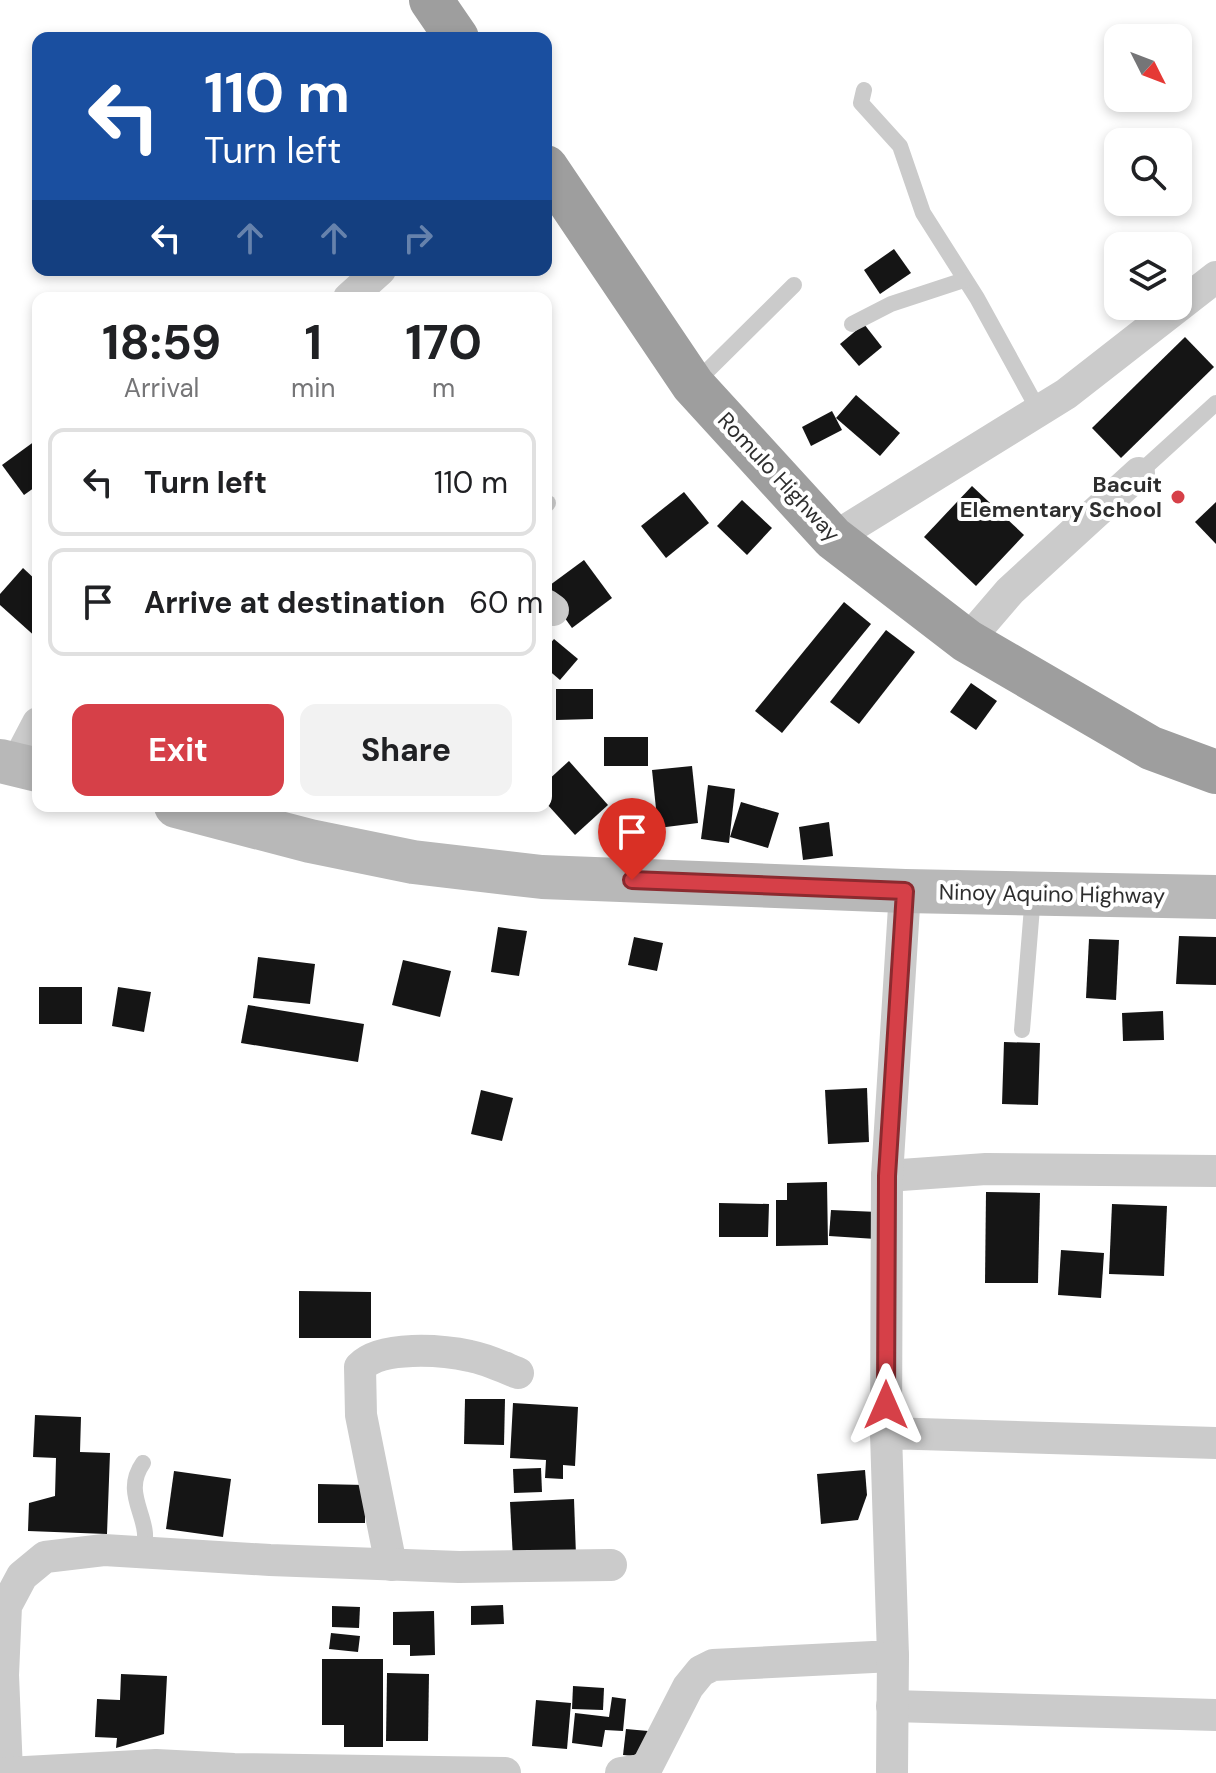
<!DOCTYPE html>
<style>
:root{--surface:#fff;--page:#f2f2f2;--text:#202124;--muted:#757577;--line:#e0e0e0;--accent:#d64048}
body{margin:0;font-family:"DM Sans",sans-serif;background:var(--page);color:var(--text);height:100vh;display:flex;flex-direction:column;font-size:30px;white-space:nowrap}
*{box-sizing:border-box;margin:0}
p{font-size:26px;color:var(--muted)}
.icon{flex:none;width:44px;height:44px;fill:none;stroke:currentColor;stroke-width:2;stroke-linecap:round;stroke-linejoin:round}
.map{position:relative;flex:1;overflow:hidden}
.side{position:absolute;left:32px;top:292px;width:520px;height:520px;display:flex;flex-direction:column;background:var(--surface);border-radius:16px;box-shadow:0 4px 12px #0003}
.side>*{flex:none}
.guide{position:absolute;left:32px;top:32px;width:520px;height:244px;border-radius:16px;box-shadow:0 4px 12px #0003;background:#1a4fa0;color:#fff;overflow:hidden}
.needle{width:52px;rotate:132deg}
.fabs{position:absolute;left:1104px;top:24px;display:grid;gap:16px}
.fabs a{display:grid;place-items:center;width:88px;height:88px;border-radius:16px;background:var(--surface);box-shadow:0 4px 12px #0003;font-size:40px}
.pin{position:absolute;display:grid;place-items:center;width:68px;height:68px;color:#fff;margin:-82px -34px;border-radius:50% 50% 50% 0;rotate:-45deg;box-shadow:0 0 8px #0007}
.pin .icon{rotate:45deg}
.me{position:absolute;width:88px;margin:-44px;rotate:0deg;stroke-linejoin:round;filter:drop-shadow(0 0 6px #0008)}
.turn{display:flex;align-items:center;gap:28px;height:168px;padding:0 40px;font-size:36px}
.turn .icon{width:104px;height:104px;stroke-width:2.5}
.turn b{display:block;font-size:56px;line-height:68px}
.lanes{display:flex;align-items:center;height:76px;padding:0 40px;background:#0003;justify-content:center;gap:40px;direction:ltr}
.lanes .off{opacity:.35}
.eta{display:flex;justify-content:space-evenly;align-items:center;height:136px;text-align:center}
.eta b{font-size:48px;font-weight:700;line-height:56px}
.cta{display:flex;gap:16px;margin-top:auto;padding:16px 40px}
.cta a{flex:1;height:92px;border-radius:16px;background:var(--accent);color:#fff;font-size:32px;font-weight:700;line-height:92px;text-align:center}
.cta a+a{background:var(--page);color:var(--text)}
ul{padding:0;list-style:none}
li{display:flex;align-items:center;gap:24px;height:108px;margin:0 16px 12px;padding:0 24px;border:4px solid var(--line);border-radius:16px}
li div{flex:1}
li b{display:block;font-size:30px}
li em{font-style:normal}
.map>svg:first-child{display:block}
.building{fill:#151515}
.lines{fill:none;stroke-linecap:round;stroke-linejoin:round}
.service{stroke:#cbcbcb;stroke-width:16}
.minor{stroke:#cbcbcb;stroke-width:32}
.secondary{stroke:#b8b8b8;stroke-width:44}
.trunk{stroke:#9e9e9e;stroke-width:44}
.route-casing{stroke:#8b2a2f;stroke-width:20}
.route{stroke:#d64048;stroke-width:14}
.poi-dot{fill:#d64048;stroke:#fff;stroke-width:3}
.labels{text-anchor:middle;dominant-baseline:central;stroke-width:8;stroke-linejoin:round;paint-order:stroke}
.street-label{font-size:22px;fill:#2e2e2e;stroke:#fff}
.poi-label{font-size:22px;font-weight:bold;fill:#2e2e2e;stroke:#fff;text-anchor:end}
</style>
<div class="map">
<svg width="1216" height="1773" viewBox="0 0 1216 1773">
<rect width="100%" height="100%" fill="#fff"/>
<g class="building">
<path d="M 894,249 L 911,273 L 880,294 L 864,270 Z"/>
<path d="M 864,324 L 882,347 L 859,366 L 840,344 Z"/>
<path d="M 1185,337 L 1214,367 L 1121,458 L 1092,428 Z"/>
<path d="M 856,395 L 900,433 L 880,456 L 836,418 Z"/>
<path d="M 832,411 L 842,430 L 811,446 L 802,427 Z"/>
<path d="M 35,441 L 38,446 L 38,485 L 24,495 L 2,465 Z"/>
<path d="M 972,486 L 1024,535 L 976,586 L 924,537 Z"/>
<path d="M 684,492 L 709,523 L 666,558 L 641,526 Z"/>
<path d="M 742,500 L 772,528 L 747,555 L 717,526 Z"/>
<path d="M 1216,502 L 1216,544 L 1195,522 Z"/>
<path d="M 584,560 L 612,598 L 572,628 L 546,592 L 546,588 Z"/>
<path d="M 23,568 L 38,582 L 38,639 L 0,605 L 0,594 Z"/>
<path d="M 844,602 L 871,624 L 782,733 L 755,711 Z"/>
<path d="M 886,630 L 915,652 L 859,724 L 830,702 Z"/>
<path d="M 554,639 L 578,659 L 560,680 L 546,668 L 546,648 Z"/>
<path d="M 971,683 L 997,701 L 976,730 L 950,712 Z"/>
<path d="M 556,689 L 593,689 L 593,719 L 556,720 Z"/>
<rect x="604" y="737" width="44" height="29"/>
<path d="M 569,761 L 608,805 L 575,835 L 546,803 L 546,782 Z"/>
<path d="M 692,766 L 698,823 L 658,828 L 652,770 Z"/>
<path d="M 708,785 L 735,789 L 729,843 L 701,839 Z"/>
<path d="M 741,802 L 779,813 L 768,848 L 730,837 Z"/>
<path d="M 645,809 L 647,833 L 620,836 L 618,811 Z"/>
<path d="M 829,822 L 833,856 L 803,860 L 799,827 Z"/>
<path d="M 498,927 L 527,931 L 519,976 L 491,972 Z"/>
<path d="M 1179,936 L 1216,937 L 1216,985 L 1176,984 Z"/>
<path d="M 634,937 L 663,943 L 657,971 L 628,965 Z"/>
<path d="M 1089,939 L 1119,940 L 1116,1000 L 1086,998 Z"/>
<path d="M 258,957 L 315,964 L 310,1004 L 253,998 Z"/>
<path d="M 403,960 L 451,971 L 440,1017 L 392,1005 Z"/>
<rect x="39" y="987" width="43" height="37"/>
<path d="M 118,987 L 151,992 L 144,1032 L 112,1026 Z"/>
<path d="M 248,1005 L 364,1024 L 358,1062 L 241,1043 Z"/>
<path d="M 1163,1011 L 1164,1040 L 1123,1041 L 1122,1013 Z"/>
<path d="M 1004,1042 L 1040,1043 L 1038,1105 L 1002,1104 Z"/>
<path d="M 867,1088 L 869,1142 L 828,1144 L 825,1090 Z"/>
<path d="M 481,1090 L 513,1098 L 502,1141 L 471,1134 Z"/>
<path d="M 827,1182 L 828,1245 L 776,1246 L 776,1200 L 787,1200 L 787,1183 Z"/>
<path d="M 986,1192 L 1040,1193 L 1038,1283 L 985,1283 Z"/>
<path d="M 719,1203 L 769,1204 L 768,1237 L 719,1237 Z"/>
<path d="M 1112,1204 L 1167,1206 L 1164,1276 L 1109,1274 Z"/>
<path d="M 831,1210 L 878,1212 L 876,1239 L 829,1236 Z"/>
<path d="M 1061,1250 L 1104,1253 L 1101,1298 L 1058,1295 Z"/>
<path d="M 299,1291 L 371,1292 L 371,1338 L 299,1338 Z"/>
<path d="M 465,1399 L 505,1399 L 504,1445 L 464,1444 Z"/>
<path d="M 513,1403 L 578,1407 L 575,1466 L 563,1465 L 563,1479 L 545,1478 L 546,1460 L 510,1458 Z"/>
<path d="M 35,1415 L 81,1417 L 80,1452 L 110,1453 L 107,1534 L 28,1531 L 29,1503 L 55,1496 L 56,1458 L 33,1457 Z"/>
<path d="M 541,1468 L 542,1492 L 514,1493 L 513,1469 Z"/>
<path d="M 865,1470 L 867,1495 L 858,1520 L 821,1524 L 817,1474 Z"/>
<path d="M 174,1471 L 231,1479 L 223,1537 L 166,1529 Z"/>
<path d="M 318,1484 L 365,1485 L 365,1523 L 318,1523 Z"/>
<path d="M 574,1499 L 576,1556 L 513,1559 L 510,1502 Z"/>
<path d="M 503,1605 L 504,1624 L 471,1625 L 471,1606 Z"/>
<path d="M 332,1606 L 360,1607 L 359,1628 L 332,1627 Z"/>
<path d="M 434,1611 L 435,1655 L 410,1656 L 410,1645 L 393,1645 L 393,1612 Z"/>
<path d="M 331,1633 L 360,1636 L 358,1652 L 329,1649 Z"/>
<path d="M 322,1659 L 383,1659 L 383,1747 L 344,1747 L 344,1725 L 322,1725 Z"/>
<path d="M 387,1673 L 429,1674 L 428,1741 L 386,1741 Z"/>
<path d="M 121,1674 L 167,1676 L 164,1734 L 116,1748 L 117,1738 L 95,1737 L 97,1699 L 120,1700 Z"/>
<path d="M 573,1686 L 604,1688 L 603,1710 L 572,1709 Z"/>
<path d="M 612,1697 L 626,1699 L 623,1731 L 605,1730 L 602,1747 L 572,1743 L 575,1713 L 609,1717 Z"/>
<path d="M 536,1700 L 571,1703 L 567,1749 L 532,1746 Z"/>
<path d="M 626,1729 L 648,1731 L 646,1757 L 623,1755 Z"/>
</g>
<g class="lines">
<g class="service">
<path d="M 864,90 L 861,103 L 900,146 L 923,213 L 977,298 L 1039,411"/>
<path d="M 852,324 L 891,304 L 964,280"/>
<path d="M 694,384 L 794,285"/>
<path d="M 1139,473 L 1216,403"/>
<path d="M 546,505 L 548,503"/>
<path d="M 1022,1030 L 1033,895"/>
<path d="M 141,1553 C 157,1522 119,1497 143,1463"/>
</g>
<g class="minor">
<path d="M 349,298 L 380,270"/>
<path d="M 833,538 L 1066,394 L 1216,277"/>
<path d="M 546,605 L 553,610"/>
<path d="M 967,641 L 1010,591 L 1139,473"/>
<path d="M 16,765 L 38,723"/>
<path d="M 887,1176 L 986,1169 L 1216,1171"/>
<path d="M 886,1433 L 887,1176 L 905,891"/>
<path d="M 391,1565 L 361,1415 L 360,1367 C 381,1345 442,1350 470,1356 C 486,1359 503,1367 518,1373"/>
<path d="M 892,1706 L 1216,1715"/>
<path d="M 7,1772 L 3,1675 L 6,1606 L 22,1576 L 45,1557 L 104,1550 L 270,1560 L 459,1567 L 611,1565"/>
<path d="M 7,1773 L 156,1765 L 234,1769 L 505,1773"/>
<path d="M 621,1773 L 640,1770 L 648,1765 L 688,1687 L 701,1671 L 713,1665 L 893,1656 L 886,1433 L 1216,1443"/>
<path d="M 892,1773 L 893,1656"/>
</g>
<g class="secondary">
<path d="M 0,761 L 38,770"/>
<path d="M 176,806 L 310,841 L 413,862 L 542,877 L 905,891 L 1216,897"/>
</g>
<g class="trunk">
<path d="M 431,0 L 457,38"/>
<path d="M 546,167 L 693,385 L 833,538 L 967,641 L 1151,748 L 1216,772"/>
</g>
</g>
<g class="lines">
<g class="route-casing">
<path id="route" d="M 632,880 L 905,891 L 887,1176 L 886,1405"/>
</g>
<use href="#route" class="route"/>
</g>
<circle class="poi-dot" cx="1178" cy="497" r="8"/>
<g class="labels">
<g class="street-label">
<text transform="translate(779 477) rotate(47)">Romulo Highway</text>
<text transform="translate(1052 894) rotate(1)">Ninoy Aquino Highway</text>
</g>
<g class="poi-label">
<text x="1162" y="484">Bacuit<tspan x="1162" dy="25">Elementary School</tspan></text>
</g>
</g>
</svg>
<div class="fabs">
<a><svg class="needle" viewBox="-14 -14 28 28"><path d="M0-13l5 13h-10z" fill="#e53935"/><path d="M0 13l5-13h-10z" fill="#757577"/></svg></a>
<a><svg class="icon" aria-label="search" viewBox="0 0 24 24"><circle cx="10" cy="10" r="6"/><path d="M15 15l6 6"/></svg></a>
<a><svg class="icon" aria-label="layers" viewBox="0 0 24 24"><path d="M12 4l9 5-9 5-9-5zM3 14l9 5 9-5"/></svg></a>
</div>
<div class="pin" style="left:632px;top:880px;background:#d93025"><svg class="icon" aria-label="arrive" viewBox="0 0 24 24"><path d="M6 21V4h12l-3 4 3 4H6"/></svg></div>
<svg class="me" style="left:886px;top:1405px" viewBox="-20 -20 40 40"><path d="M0-17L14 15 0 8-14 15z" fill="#d64048" stroke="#fff" stroke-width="4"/></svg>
<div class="guide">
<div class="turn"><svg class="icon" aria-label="left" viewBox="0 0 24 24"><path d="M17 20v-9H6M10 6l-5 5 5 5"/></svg><div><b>110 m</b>Turn left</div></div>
<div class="lanes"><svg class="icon" aria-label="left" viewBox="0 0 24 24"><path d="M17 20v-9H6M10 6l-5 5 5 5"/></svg><svg class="icon off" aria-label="ahead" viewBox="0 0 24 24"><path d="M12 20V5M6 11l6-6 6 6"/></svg><svg class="icon off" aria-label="ahead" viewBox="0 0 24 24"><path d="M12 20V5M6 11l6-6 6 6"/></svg><svg class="icon off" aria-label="right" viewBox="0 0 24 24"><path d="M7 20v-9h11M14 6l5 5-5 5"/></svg></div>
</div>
<section class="side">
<div class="eta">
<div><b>18:59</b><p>Arrival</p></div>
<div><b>1</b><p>min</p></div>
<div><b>170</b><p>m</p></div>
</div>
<ul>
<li><svg class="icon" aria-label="left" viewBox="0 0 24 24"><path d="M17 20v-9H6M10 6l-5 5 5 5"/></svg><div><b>Turn left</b></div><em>110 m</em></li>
<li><svg class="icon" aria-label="arrive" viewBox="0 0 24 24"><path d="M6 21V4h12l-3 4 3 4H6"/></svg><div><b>Arrive at destination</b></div><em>60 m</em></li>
</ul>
<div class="cta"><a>Exit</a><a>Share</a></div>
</section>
</div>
